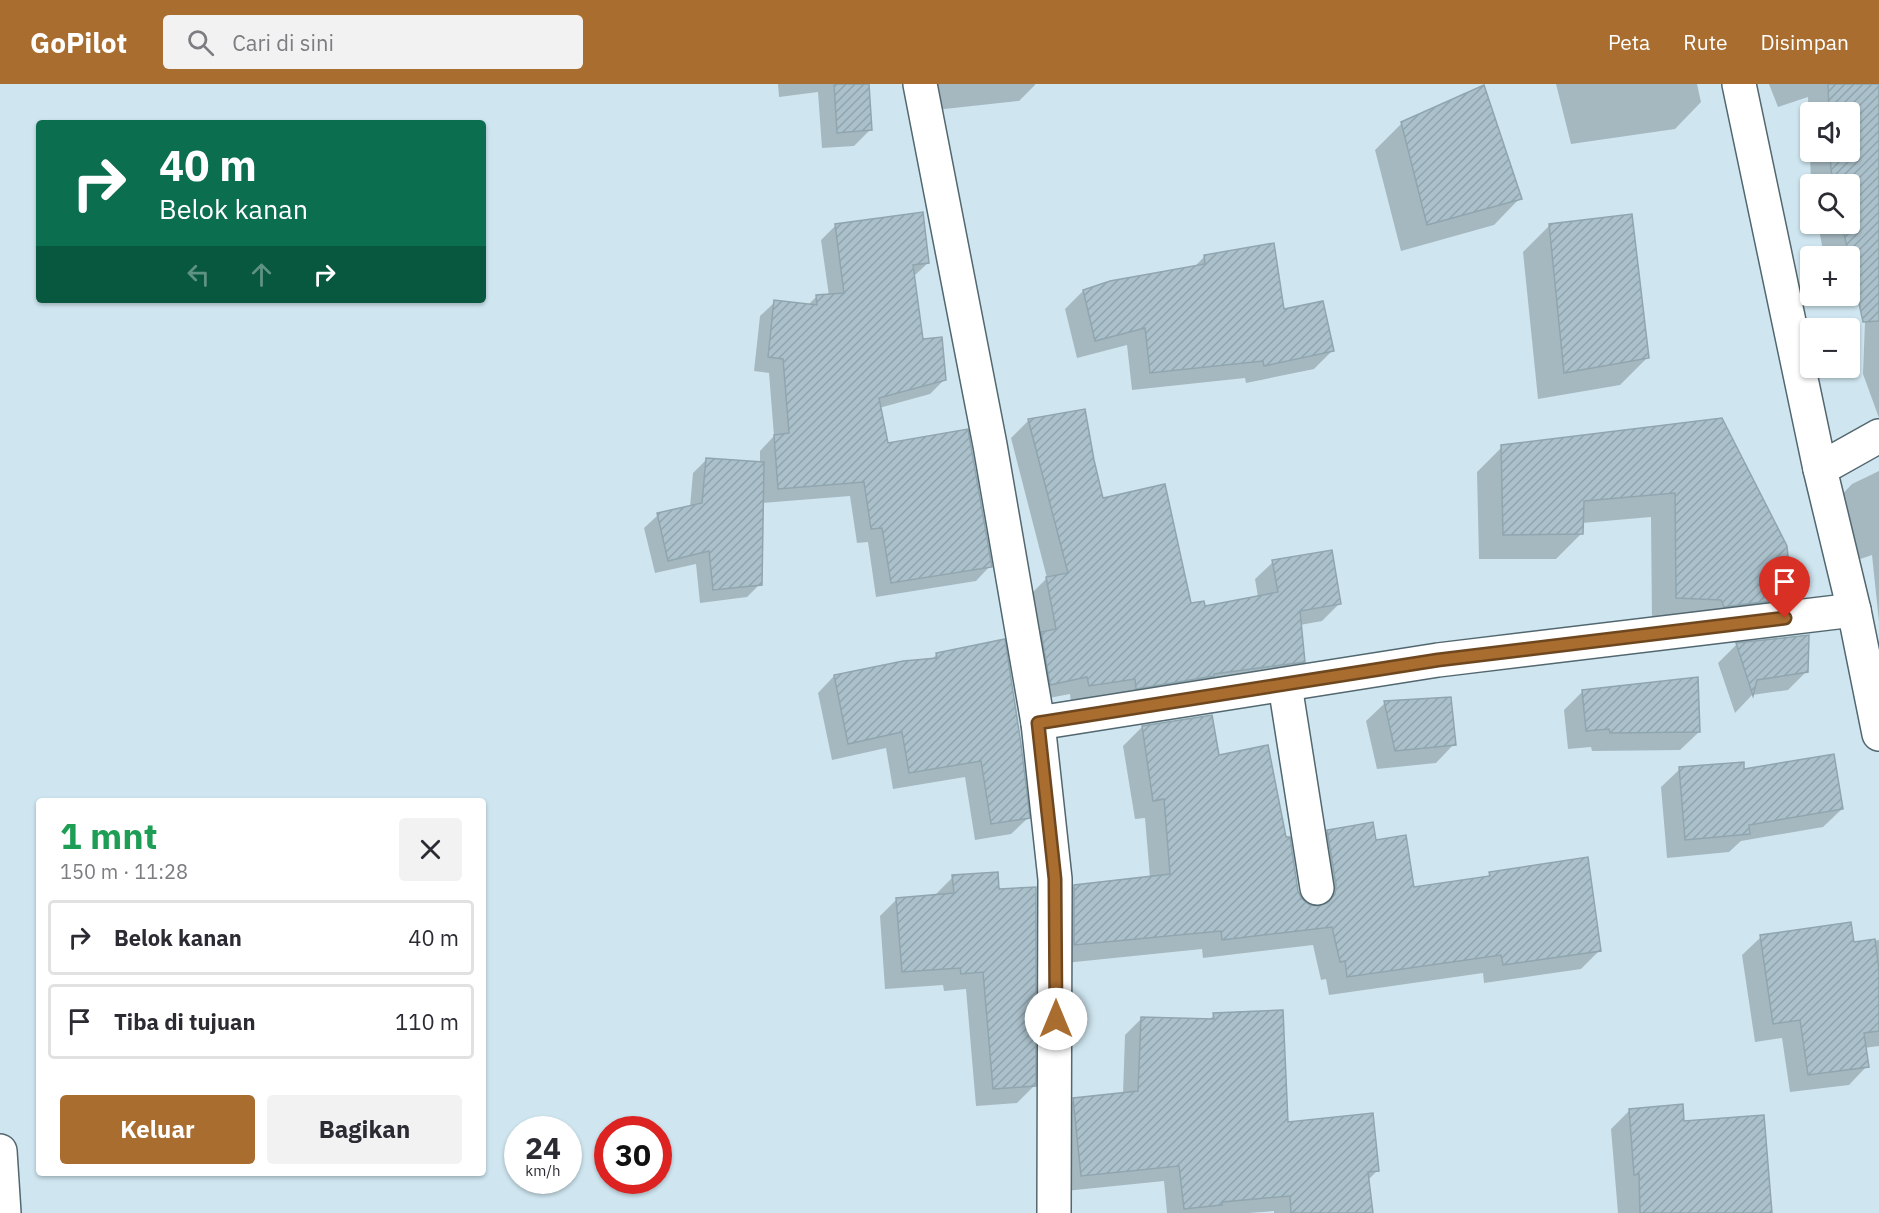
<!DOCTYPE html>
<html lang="id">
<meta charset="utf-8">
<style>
:root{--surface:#fff;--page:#f2f2f3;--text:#2b2b33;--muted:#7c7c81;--line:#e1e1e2;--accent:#a96d30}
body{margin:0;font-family:"IBM Plex Sans",sans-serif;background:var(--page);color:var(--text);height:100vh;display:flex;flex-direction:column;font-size:22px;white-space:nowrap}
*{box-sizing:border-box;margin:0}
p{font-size:20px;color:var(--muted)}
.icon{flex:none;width:33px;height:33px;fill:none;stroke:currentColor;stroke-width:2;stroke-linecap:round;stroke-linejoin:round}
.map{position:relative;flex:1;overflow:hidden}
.panel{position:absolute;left:36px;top:714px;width:450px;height:378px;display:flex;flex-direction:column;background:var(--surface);border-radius:6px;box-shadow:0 2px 4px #0004}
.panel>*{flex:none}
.banner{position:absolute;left:36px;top:36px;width:450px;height:183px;border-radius:6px;box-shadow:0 2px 4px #0004;background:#0b6e4f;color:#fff;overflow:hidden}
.fabs{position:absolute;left:1800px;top:18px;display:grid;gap:12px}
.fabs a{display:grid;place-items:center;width:60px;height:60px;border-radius:6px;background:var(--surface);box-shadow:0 2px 4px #0004;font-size:30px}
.speed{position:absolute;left:504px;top:1032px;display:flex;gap:12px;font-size:30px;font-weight:700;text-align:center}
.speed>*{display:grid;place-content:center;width:78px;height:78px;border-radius:50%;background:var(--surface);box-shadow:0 2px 4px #0004;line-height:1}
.speed small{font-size:15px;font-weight:400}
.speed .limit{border:9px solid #d22;background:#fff;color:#111}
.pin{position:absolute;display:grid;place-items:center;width:51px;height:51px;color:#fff;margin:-62px -26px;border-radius:50% 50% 50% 0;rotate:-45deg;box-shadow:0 0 6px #0007}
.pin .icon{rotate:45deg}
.me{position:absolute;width:66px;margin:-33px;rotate:0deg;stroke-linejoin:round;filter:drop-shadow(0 0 4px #0008)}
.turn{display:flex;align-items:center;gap:21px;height:126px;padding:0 24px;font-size:27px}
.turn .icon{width:78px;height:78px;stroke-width:2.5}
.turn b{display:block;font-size:42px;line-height:51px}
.lanes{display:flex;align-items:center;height:57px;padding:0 24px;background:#0003;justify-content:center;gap:30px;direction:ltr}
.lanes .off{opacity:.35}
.round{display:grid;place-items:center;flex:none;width:63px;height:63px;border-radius:6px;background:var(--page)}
.overview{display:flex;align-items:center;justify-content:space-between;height:102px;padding:0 24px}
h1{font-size:36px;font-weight:700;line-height:45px;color:#1e9e55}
.action{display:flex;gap:12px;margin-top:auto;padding:12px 24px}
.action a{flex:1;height:69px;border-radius:6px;background:var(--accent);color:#fff;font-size:24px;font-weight:700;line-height:69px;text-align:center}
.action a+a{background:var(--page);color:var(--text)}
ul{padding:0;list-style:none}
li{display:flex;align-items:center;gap:18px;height:75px;margin:0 12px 9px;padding:0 12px;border:3px solid var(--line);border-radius:6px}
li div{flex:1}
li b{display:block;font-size:22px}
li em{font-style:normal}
header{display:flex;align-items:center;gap:36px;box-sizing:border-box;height:84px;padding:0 30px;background:var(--accent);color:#fff}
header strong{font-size:28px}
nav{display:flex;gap:33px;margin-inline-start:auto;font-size:21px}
.search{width:420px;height:54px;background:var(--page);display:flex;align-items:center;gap:15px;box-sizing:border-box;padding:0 21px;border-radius:6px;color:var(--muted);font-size:22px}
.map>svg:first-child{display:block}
.shadow{fill:#0003;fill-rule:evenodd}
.building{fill:url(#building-hatch);stroke:#90a6af;stroke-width:1.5}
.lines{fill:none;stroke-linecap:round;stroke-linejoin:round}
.minor-casing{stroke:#52676f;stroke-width:36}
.minor{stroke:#fff;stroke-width:33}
.route-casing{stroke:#6e471f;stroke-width:15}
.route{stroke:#a96d30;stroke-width:10}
</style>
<header>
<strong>GoPilot</strong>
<div class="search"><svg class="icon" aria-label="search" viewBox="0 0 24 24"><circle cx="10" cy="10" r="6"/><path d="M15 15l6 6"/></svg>Cari di sini</div>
<nav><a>Peta</a><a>Rute</a><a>Disimpan</a></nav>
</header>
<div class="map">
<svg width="1879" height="1129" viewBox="0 0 1879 1129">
<defs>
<pattern id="building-hatch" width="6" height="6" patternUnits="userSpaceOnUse" patternTransform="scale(1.5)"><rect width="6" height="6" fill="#aac0ca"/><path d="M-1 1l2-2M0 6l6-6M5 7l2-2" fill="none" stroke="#91a4ad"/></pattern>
</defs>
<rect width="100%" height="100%" fill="#cfe6f0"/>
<g class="shadow">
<path d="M 778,0 L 867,0 L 870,46 L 854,62 L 822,64 L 818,8 L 779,13 Z"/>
<path d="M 919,0 L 1035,0 L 1035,1 L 1019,17 L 926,27 Z"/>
<path d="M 1556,0 L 1697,0 L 1701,18 L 1675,45 L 1571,60 Z"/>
<path d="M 1769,0 L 1879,0 L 1879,334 L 1863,290 L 1867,185 L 1850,191 L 1850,172 L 1824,172 L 1818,140 L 1850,140 L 1850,100 L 1811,100 L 1808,13 L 1778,23 ZM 1810,28 L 1850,28 L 1850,68 L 1810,68 Z"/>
<path d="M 1402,39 L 1520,114 L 1494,141 L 1401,167 L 1375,66 Z"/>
<path d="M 836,141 L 928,179 L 913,193 L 922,257 L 945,295 L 930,310 L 879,324 L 887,361 L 990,482 L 976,497 L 876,513 L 868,458 L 857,459 L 850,412 L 762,419 L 760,500 L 747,513 L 700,519 L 696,480 L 655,489 L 644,444 L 658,431 L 690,423 L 693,389 L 706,376 L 760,379 L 760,367 L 774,352 L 769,289 L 754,287 L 760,232 L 775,218 L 808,221 L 817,212 L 829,212 L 821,156 Z"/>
<path d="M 1550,141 L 1647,274 L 1620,301 L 1538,315 L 1523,168 Z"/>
<path d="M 1205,172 L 1283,226 L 1332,267 L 1314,285 L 1246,299 L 1245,294 L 1132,306 L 1127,261 L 1077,274 L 1065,225 L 1083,207 L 1193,184 Z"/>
<path d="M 1084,327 L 1092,377 L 1102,415 L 1190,520 L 1203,524 L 1258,513 L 1255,495 L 1273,478 L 1340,519 L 1322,537 L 1300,541 L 1304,577 L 1286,595 L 1071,619 L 1070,610 L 1033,617 L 1029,512 L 1047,494 L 1011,354 L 1028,337 Z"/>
<path d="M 1721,335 L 1776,516 L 1751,541 L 1652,539 L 1651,433 L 1582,439 L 1581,450 L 1556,475 L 1479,475 L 1477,388 L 1502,363 Z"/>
<path d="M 1879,387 L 1879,538 L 1872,471 L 1840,482 L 1832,421 L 1852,400 Z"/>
<path d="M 1807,552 L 1807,587 L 1788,606 L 1752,611 L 1735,629 L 1718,579 L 1736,561 Z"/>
<path d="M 936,571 L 1028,734 L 1011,750 L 975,756 L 965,693 L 893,705 L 886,664 L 832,676 L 818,609 L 834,592 L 931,576 Z"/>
<path d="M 1583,607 L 1699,648 L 1680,666 L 1592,667 L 1591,663 L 1568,665 L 1564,626 Z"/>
<path d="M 1385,619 L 1454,660 L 1436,679 L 1377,685 L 1366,637 Z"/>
<path d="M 1142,643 L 1217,673 L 1301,816 L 1309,823 L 1317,823 L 1317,821 L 1309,766 L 1328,747 L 1375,757 L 1412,804 L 1486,794 L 1490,790 L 1600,866 L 1581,885 L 1484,899 L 1483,889 L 1329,911 L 1326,895 L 1321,896 L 1313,861 L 1203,874 L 1202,865 L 1055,880 L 1055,822 L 1074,802 L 1150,794 L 1145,734 L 1135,735 L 1123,662 Z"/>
<path d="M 1680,685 L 1743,687 L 1842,725 L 1823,743 L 1741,757 L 1729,768 L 1667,774 L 1661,703 Z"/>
<path d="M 953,793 L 998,807 L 1034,1002 L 1017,1019 L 976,1022 L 966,905 L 944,907 L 943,901 L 885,905 L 880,832 L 897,815 L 936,812 L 936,810 Z"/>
<path d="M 1761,853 L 1852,860 L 1879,856 L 1879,962 L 1864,964 L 1867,982 L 1849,1001 L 1790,1008 L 1782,954 L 1755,958 L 1742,871 Z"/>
<path d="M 1214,931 L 1287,1039 L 1377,1087 L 1368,1096 L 1371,1129 L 1274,1129 L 1274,1127 L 1249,1129 L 1167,1129 L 1164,1097 L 1065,1107 L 1058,1032 L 1074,1016 L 1123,1010 L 1125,951 L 1141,935 L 1208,937 Z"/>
<path d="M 1630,1026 L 1683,1039 L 1770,1129 L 1618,1129 L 1611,1045 Z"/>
</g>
<g class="building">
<path d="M 834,0 L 869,0 L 872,46 L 837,49 Z"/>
<path d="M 1828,0 L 1879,0 L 1879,237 L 1863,238 L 1842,140 L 1850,140 L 1850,100 L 1834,100 L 1831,86 L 1830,68 L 1850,68 L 1850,28 L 1829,28 Z"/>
<path d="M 1484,1 L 1522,115 L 1427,141 L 1401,38 Z"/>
<path d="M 923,128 L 929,179 L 913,181 L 923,255 L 942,253 L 946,296 L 879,314 L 888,359 L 968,345 L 992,483 L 891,499 L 882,444 L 871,445 L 864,398 L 778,405 L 774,351 L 789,349 L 783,275 L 768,273 L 774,216 L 817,221 L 816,211 L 844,209 L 835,140 Z"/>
<path d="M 1632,130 L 1649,274 L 1564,289 L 1549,140 Z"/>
<path d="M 1274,159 L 1284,225 L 1323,217 L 1334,267 L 1264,282 L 1263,277 L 1150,289 L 1145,244 L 1095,257 L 1083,206 L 1110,197 L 1205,180 L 1204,171 Z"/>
<path d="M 1085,325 L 1094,376 L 1103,414 L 1165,400 L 1191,519 L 1204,517 L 1205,522 L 1278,508 L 1272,476 L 1332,466 L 1341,520 L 1300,527 L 1305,578 L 1214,590 L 1214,592 L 1136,605 L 1135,595 L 1089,602 L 1087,593 L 1050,601 L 1041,548 L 1056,545 L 1046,493 L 1068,489 L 1028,335 Z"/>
<path d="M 1722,334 L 1787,462 L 1788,473 L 1777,516 L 1724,523 L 1721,516 L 1676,514 L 1675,409 L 1584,417 L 1583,450 L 1503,451 L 1501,361 Z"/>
<path d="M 706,374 L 764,378 L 762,501 L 713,506 L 709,467 L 668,477 L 657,429 L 702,419 Z"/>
<path d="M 1809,551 L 1808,588 L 1757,596 L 1753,612 L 1736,559 Z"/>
<path d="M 1005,555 L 1021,660 L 1030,734 L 991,740 L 981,677 L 909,689 L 902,648 L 848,660 L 834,591 L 903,577 L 937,574 L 936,569 Z"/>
<path d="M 1698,593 L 1700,648 L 1610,649 L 1609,645 L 1586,647 L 1582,606 Z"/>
<path d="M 1451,613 L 1456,661 L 1395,667 L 1384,617 Z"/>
<path d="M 1212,631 L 1219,671 L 1268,661 L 1286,753 L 1290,753 L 1298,807 L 1302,815 L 1310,821 L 1320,822 L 1329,818 L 1335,810 L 1336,801 L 1327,746 L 1373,738 L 1376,756 L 1406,751 L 1414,803 L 1490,792 L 1489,788 L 1588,773 L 1601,867 L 1503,881 L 1501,871 L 1347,893 L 1345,877 L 1340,878 L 1332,843 L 1222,856 L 1221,847 L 1074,861 L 1074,801 L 1170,790 L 1164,715 L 1153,717 L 1142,642 Z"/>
<path d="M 1834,670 L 1843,725 L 1749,741 L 1750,750 L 1685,756 L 1679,683 L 1744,678 L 1744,685 Z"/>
<path d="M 998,788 L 999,805 L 1036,803 L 1036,1002 L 993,1005 L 983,888 L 961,890 L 960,884 L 902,888 L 896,814 L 954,809 L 952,791 Z"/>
<path d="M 1851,838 L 1854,858 L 1875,855 L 1879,886 L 1879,947 L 1864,949 L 1869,983 L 1808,991 L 1800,936 L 1773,940 L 1760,851 Z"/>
<path d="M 1283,926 L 1288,1038 L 1373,1029 L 1379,1087 L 1368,1088 L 1373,1129 L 1291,1129 L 1290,1112 L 1222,1118 L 1222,1121 L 1184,1125 L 1179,1082 L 1081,1092 L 1073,1014 L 1138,1007 L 1141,933 L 1214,935 L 1213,929 Z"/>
<path d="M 1683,1020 L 1684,1037 L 1764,1031 L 1772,1129 L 1640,1129 L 1639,1090 L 1634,1091 L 1629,1025 Z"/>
</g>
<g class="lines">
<g class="minor-casing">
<g id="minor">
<path d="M 920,0 L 990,361 L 1038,639 L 1055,795 L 1054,1129"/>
<path d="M 1739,0 L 1820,385 L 1854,526 L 1879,650"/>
<path d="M 1820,385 L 1879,352"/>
<path d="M 1285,601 L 1317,804"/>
<path d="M 1038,639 L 1438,576 L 1854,526"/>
<path d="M 0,1067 L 4,1129"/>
</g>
</g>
<use href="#minor" class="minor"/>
</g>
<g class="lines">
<g class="route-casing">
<path id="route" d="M 1056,935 L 1055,795 L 1038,639 L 1438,576 L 1785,534"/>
</g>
<use href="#route" class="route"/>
</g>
</svg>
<div class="fabs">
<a><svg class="icon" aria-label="sound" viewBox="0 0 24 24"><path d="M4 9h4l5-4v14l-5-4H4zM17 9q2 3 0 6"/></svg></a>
<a><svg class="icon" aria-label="search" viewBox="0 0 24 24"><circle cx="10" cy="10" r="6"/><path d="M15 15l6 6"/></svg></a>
<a>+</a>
<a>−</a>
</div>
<div class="speed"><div>24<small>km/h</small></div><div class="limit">30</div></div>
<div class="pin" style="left:1785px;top:534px;background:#d93025"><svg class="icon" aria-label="arrive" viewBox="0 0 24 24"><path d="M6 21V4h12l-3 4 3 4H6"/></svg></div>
<svg class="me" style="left:1056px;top:935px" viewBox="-20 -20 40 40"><circle r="19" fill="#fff"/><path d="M0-13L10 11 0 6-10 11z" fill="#a96d30"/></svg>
<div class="banner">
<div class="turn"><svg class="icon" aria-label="right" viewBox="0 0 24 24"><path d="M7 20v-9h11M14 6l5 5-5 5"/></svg><div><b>40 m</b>Belok kanan</div></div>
<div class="lanes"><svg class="icon off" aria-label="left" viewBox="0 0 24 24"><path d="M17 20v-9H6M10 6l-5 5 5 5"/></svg><svg class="icon off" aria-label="ahead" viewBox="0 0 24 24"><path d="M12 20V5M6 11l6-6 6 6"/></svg><svg class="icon" aria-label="right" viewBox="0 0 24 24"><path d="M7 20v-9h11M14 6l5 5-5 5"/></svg></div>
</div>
<section class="panel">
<div class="overview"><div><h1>1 mnt</h1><p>150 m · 11:28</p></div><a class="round"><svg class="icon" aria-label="close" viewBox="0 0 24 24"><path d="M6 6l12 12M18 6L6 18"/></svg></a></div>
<ul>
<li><svg class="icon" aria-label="right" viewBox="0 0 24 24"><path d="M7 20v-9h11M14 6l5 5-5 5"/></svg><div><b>Belok kanan</b></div><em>40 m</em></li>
<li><svg class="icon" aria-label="arrive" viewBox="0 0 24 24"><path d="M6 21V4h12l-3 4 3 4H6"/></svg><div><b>Tiba di tujuan</b></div><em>110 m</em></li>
</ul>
<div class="action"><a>Keluar</a><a>Bagikan</a></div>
</section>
</div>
